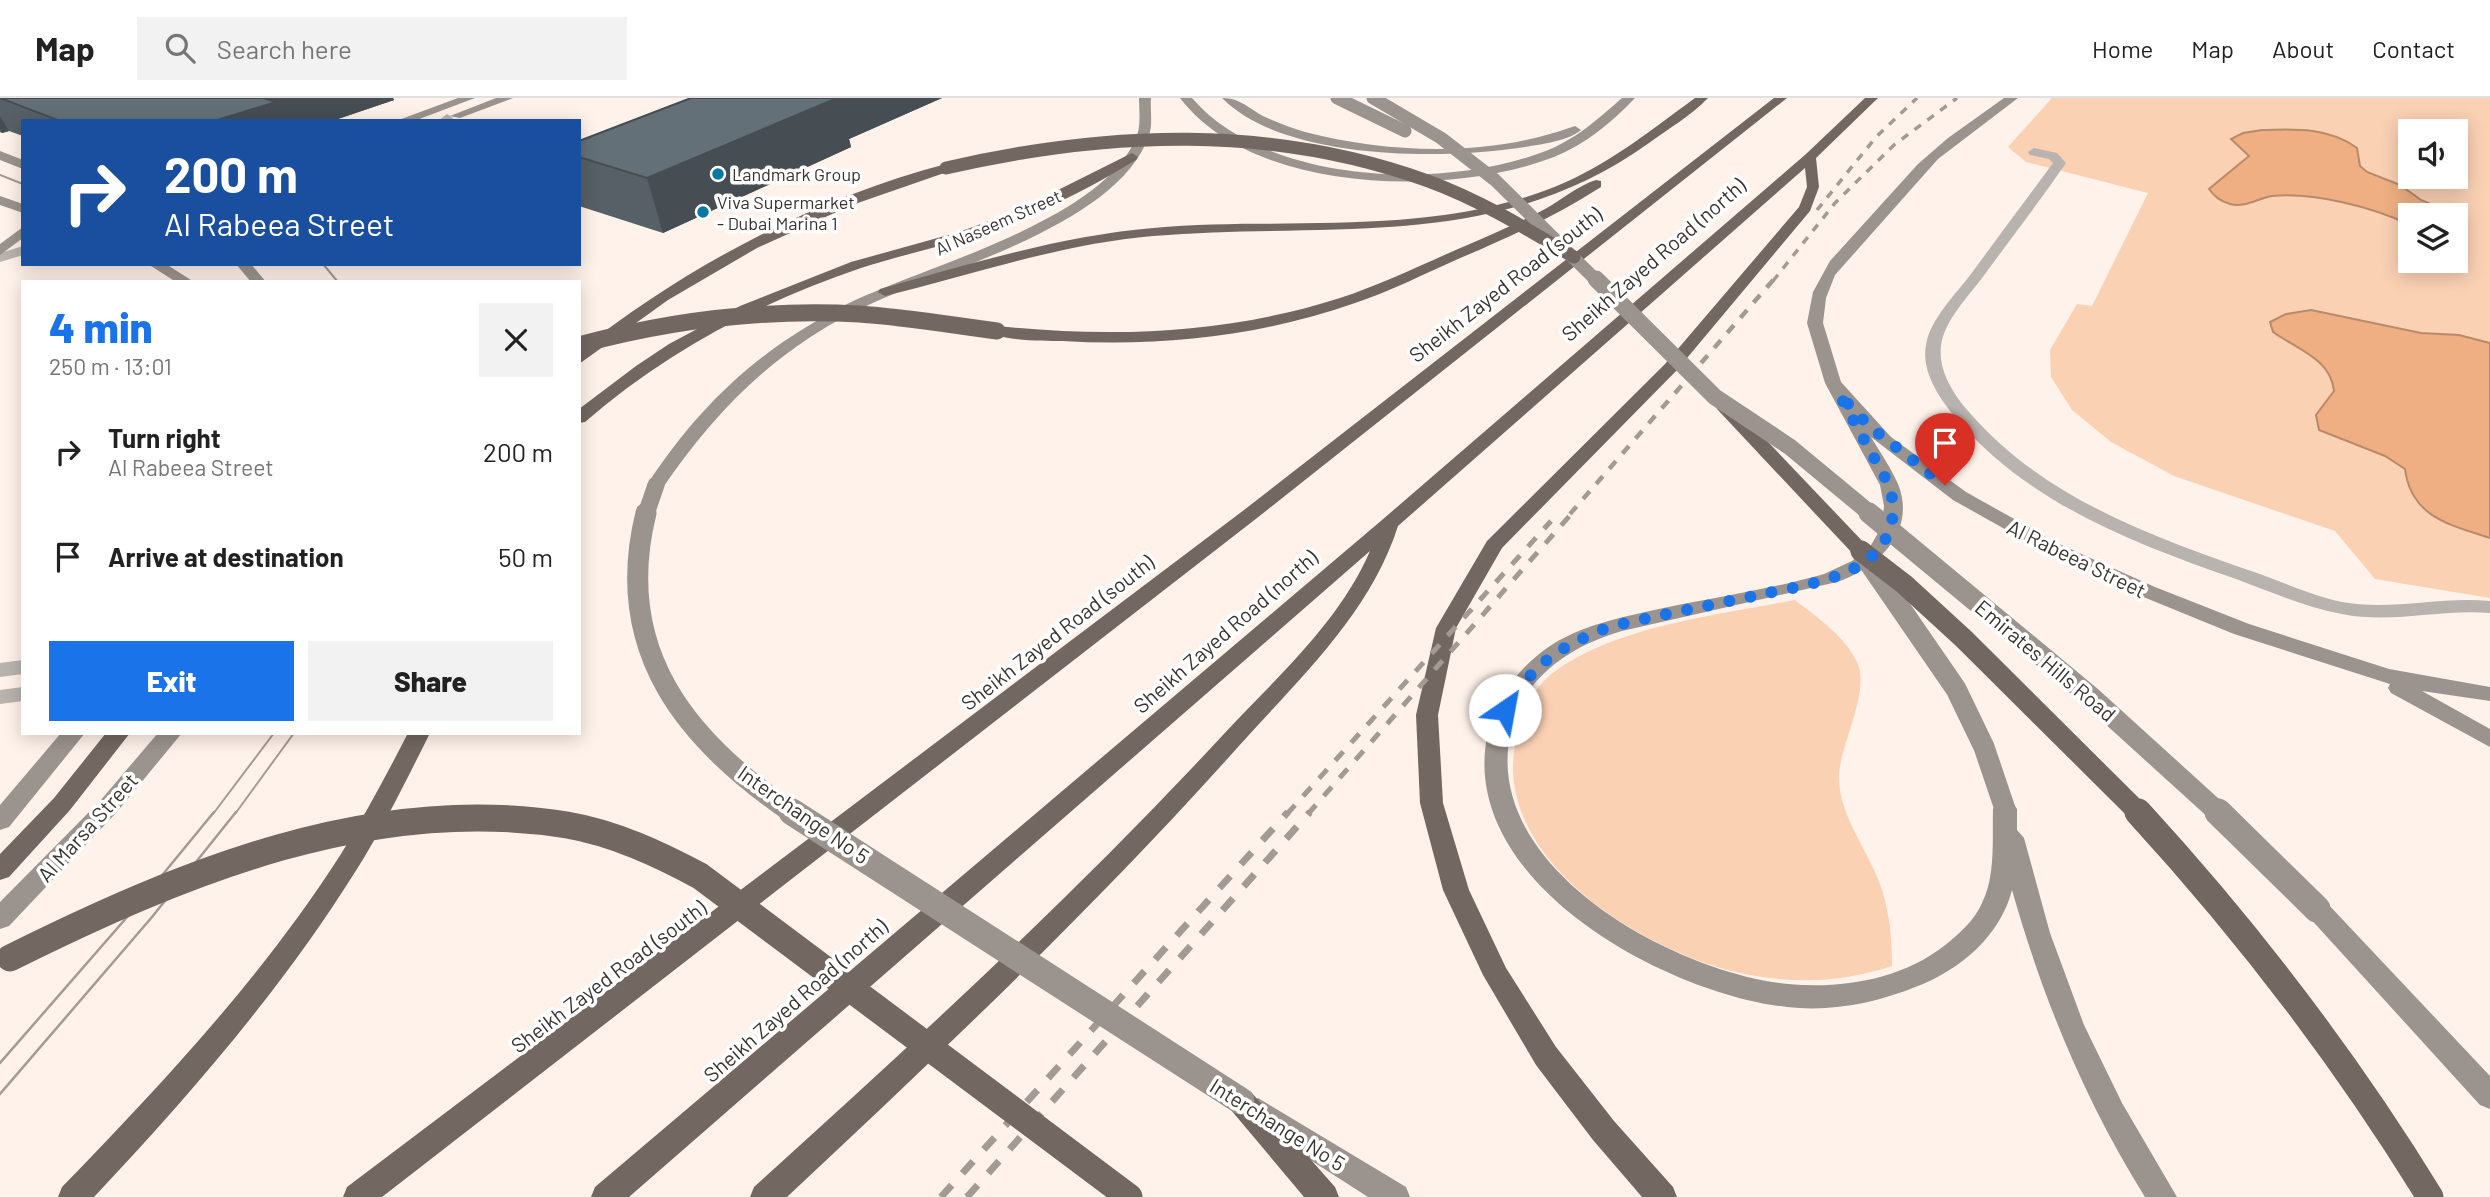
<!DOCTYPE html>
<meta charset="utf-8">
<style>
:root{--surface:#fff;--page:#f2f2f2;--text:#222;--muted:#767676;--line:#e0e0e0;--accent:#1a73e8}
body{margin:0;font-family:Barlow,sans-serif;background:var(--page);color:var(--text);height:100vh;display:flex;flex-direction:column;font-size:26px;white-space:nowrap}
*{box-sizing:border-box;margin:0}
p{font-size:23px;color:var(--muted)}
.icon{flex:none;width:38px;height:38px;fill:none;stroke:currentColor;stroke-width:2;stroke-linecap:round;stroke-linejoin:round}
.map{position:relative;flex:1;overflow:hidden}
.details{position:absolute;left:21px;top:182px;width:560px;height:455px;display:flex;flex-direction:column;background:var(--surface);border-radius:0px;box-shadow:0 4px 18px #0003}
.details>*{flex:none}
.guide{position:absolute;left:21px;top:21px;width:560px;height:147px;border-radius:0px;box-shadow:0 4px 18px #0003;background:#1a4fa0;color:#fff;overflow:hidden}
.tools{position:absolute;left:2398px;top:21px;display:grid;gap:14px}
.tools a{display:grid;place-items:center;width:70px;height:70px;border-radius:0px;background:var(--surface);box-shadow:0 4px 18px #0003;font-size:35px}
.pin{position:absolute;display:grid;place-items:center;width:60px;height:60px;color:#fff;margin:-72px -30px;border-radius:50% 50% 50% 0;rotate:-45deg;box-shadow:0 0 7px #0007}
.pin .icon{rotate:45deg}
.me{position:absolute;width:77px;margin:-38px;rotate:33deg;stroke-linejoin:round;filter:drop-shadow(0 0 5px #0008)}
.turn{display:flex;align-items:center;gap:24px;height:147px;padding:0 28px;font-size:32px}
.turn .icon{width:91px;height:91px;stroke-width:2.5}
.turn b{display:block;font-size:49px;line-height:60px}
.round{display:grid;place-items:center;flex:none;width:74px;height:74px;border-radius:0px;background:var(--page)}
.headline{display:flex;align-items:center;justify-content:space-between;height:119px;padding:0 28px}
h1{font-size:42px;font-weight:800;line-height:52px;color:var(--accent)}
.cta{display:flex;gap:14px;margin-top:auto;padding:14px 28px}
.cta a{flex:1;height:80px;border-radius:0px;background:var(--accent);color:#fff;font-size:28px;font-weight:800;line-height:80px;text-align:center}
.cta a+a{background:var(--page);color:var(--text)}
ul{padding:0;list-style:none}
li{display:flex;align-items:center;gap:21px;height:105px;padding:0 28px}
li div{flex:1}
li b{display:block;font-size:26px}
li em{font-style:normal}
header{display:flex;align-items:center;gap:42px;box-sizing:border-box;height:98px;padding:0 35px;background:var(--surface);border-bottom:2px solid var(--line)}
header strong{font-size:33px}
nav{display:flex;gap:38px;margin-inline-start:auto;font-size:24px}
.search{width:490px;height:63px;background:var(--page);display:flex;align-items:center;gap:18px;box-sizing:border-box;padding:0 24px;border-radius:0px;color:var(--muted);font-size:26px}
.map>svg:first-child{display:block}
.green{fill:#fbd1b4;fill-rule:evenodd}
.water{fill:#efaf82;stroke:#b88a69;stroke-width:2}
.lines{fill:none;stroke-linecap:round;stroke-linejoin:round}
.street{fill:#b8b3af;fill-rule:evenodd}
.secondary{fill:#9b938e;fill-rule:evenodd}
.highway{fill:#736861;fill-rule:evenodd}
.tram-far1{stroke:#a39a94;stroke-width:2}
.tram{stroke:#a39a94;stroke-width:2.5}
.rail-far3{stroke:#a39a94;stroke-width:3.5;stroke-dasharray:8 8;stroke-linecap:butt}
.rail-far2{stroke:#a39a94;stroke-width:4.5;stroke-dasharray:10 10;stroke-linecap:butt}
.rail-far1{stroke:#a39a94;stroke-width:5;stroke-dasharray:12 12;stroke-linecap:butt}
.rail{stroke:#a39a94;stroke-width:7;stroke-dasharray:16 16;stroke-linecap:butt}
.secondary-bridge-far3{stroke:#9b938e;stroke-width:13}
.secondary-bridge-far2{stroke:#9b938e;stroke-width:17}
.secondary-bridge-far1{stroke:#9b938e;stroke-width:21}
.secondary-bridge{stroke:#9b938e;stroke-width:27}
.highway-bridge-far3{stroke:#736861;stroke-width:13}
.highway-bridge-far2{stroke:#736861;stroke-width:17}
.highway-bridge-far1{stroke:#736861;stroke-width:21}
.highway-bridge{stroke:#736861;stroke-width:27}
.wall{fill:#566066}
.shaded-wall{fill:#464e53}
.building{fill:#647077;stroke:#464e53;stroke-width:2}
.route{stroke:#1a73e8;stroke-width:12;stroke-dasharray:0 21.6}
.poi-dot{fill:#0679a2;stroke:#fff;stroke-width:2.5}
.labels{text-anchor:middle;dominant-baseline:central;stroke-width:7;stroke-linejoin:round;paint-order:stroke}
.far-poi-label{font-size:18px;fill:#383330;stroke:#fff;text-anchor:start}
.far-street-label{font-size:18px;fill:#383330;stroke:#fff}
.street-label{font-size:21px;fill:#383330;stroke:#fff}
</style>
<header>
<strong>Map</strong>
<div class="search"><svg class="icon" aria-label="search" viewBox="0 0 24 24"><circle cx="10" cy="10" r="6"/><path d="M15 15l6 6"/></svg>Search here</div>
<nav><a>Home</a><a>Map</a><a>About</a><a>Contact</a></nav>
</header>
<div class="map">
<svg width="2490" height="1099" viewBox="0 0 2490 1099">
<rect width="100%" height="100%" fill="#fff2ea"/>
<g class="green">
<path d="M 2052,0 L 2490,0 L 2490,500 L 2375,481 L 2335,433 L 2174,378 L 2111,344 L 2072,312 L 2051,279 L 2050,252 L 2077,206 L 2092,208 L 2148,95 L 2026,64 L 2008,49 ZM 2410,33 L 2455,33 L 2455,79 L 2410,79 ZM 2410,117 L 2455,117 L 2455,163 L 2410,163 Z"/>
<path d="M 1795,502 C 1818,520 1846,539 1858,566 C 1869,595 1841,646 1839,676 C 1837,718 1872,756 1883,795 C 1890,819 1892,843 1892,868 C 1846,883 1804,886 1756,878 C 1656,862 1493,767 1515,647 C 1520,620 1531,591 1554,574 C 1616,528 1719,517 1795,502 Z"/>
</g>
<g class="water">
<path d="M 2262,32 C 2294,31 2329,29 2357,50 L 2360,68 L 2367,74 L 2400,87 L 2421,102 L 2455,117 L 2410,117 L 2410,127 C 2373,109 2313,94 2272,98 C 2258,100 2246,110 2230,106 C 2220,103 2215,99 2209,91 L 2249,58 L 2231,41 L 2243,35 Z"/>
<path d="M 2311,212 L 2421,235 L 2459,237 L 2490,245 L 2490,440 C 2450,427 2411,419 2405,371 L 2385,358 L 2319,332 L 2316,317 L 2334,293 C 2331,261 2297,251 2273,234 L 2270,224 L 2286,216 Z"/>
</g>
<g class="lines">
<g class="street">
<path d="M 447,16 L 453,20 L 451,23 L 438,23 Z"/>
<path d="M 2034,50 L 2057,55 L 2066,65 C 2040,103 2012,139 1985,176 C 1970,197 1944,222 1941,248 C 1938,273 1954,297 1969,314 C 2043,400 2153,439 2257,475 C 2285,485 2313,498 2342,504 C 2391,513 2441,498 2490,503 L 2490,515 C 2441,511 2391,526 2342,516 C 2305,509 2271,494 2236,481 C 2133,445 2027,405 1955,319 C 1939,300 1921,273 1926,247 C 1930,221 1956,196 1971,176 C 1998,139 2026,102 2053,65 L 2049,61 L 2030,57 L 2028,54 Z"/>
<path d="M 23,148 L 23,157 L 0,164 L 0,155 Z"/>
<path d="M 23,562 L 23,576 L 0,579 L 0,565 Z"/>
<path d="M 23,589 L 23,603 L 0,606 L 0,592 Z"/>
</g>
<g class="secondary">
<path d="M 458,0 L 475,0 L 414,23 L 396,23 Z"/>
<path d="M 496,0 L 513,0 L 460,20 L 450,18 Z"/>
<path d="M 1139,0 L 1151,0 C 1150,11 1153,27 1149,37 C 1121,122 959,168 884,200 C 858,211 833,224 809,240 C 748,280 703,331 662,391 L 650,391 L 647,387 C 689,322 741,268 808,228 C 829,215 851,203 874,194 C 945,163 1109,116 1137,37 C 1141,27 1139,11 1139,0 Z"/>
<path d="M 1180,0 L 1192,0 C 1267,87 1442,92 1543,54 C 1575,42 1597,22 1622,0 L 1635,0 C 1611,25 1586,46 1554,59 C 1450,99 1254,97 1180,0 Z"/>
<path d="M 1222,0 C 1241,0 1249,11 1265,19 C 1278,25 1292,30 1305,34 C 1378,53 1465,58 1539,39 C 1551,36 1563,32 1575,28 L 1581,32 C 1568,43 1542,46 1525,49 C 1445,62 1284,63 1222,0 Z"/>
<path d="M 2004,0 L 2018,0 L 1938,61 L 1835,177 L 1826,200 L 1823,225 L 1841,284 L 1891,339 L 1966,394 L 2057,445 L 2155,489 L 2249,526 L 2389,571 L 2490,589 L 2490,603 L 2422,593 L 2490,631 L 2490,649 L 2391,595 L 2388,590 L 2390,586 L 2234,536 L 2141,498 L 2044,453 L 1953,402 L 1871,339 C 1880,354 1891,370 1898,386 C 1917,433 1878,470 1837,484 L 1622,533 C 1573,547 1526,577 1512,629 C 1475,768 1675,875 1788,886 C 1841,891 1900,882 1944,848 C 1958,837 1975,822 1982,805 C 1996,777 1992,741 1993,711 L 1997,705 L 2005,702 L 2013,705 L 2017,711 L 2017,732 L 2024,740 L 2050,835 L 2084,927 L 2122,1005 L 2177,1099 L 2145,1099 C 2085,1003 2043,901 2012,792 C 2000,838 1961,871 1918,888 C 1876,905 1832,914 1787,909 C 1667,896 1459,785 1487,639 C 1494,601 1520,567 1553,546 C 1584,527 1619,520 1654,512 C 1710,500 1768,492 1824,476 L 1852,463 L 1870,449 L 1882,428 L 1884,408 L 1880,387 L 1825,285 L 1807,225 L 1813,194 L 1830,163 L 1918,66 L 1948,40 Z"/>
<path d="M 0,53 L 23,62 L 23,71 L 0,62 Z"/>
<path d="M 0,98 L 23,106 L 23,115 L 0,107 Z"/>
<path d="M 23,129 L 23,140 L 0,157 L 0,146 Z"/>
<path d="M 148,166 L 166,166 L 194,184 L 176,184 Z"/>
<path d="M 236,166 L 251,166 L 266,184 L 251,184 Z"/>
<path d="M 61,635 L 85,635 L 9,729 L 0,732 L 0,707 Z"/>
<path d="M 158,635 L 182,635 L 116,715 L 9,828 L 0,831 L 0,804 L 100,703 Z"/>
<path d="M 2317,801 L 2326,804 L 2490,978 L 2490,1011 L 2480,1007 L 2308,818 L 2304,811 L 2308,804 Z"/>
<path d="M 1258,1000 L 1406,1089 L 1410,1099 L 1368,1099 L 1248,1022 L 1243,1013 L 1248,1004 Z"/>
</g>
<g class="highway">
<path d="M 1695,0 L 1708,0 C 1692,17 1668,31 1649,45 C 1494,156 1330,123 1153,138 C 1061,146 974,176 885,198 L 878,194 L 880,191 C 970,166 1060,138 1153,130 C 1291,118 1437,141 1566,84 C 1613,63 1654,30 1695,0 Z"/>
<path d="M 1774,0 L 1787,0 L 1257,420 L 382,1099 L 343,1099 L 347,1089 L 1244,412 Z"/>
<path d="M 1865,0 L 1878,0 L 1816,60 L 1819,89 L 1810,113 L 1677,272 L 1502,450 L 1456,530 L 1438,617 L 1443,705 L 1469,792 L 1506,870 L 1556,949 L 1614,1023 L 1673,1089 L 1677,1099 L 1642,1099 L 1593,1042 L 1536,967 L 1483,877 L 1443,792 L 1420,705 L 1416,617 L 1436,530 L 1487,443 L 1665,266 L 1799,109 L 1807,89 L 1805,70 L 1398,428 C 1370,516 1298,582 1238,649 C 1096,808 942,954 787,1099 L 750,1099 L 754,1089 C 915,943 1075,797 1222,638 C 1275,581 1339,525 1370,453 L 629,1099 L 591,1099 L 595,1089 L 1382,422 L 1806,56 Z"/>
<path d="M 1132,55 L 1138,59 L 1136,62 C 1088,91 1038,117 984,135 C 943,148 902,157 861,170 C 760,204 666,254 585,324 L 579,325 L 579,311 L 636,268 L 669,246 L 740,208 L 851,164 L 959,134 L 1014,114 Z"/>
<path d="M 946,66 L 950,67 L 950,73 L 852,107 L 757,150 L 668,202 L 579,266 L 579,253 C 687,168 813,101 946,66 Z"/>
<path d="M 1596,82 L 1601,83 L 1601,89 C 1556,118 1507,140 1458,161 C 1424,176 1391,193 1355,205 C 1261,238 1161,249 1062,243 C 1046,243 999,243 989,233 L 997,228 C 1114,240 1227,236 1340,200 C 1380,187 1419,168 1458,151 C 1487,138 1517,126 1545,111 C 1561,102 1579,87 1596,82 Z"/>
<path d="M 1723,302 L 1729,303 L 1868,449 L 1871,453 L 1868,457 L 1854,457 L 1717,311 L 1715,307 Z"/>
<path d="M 106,635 L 130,635 L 70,712 L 9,779 L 0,782 L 0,756 L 54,700 Z"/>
<path d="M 408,635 L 430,635 C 407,681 384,728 357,771 C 282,891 190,997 94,1099 L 58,1099 L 62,1089 C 163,985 263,878 341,756 C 365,717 387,676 408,635 Z"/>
<path d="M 1241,990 L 1251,994 L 1335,1089 L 1339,1099 L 1304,1099 L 1231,1012 L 1227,1003 L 1231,994 Z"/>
</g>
<g class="tram-far1">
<path d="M 0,77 L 23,86"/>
<path d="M 323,166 L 338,184"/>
<path d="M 213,716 L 274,635"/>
<path d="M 235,716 L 294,635"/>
</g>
<g class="tram">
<path d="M 0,965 L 141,803 L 214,714"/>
<path d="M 0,996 L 152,819 L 236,714"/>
</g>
<g class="rail-far3">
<path d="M 1817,112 L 1876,39 L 1917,0"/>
<path d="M 1773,183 L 1835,105 L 1894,47 L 1957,0"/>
</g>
<path class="rail-far2" d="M 1570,416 L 1774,181"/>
<g class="rail-far1">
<path d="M 1287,716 L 1551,423"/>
<path d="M 1308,716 L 1572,415"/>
</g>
<g class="rail">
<path d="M 941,1099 L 1288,714"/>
<path d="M 967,1099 L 1310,714"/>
</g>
<g class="secondary-bridge-far3">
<path d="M 1337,0 L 1405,33"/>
<path d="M 1373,0 L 1441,40 L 1495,82 L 1597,183"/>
</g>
<g class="secondary-bridge-far2">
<path d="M 1596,181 L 1715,299 L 1790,349 L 1871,416"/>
<path d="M 646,416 L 656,387"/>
</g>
<g class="secondary-bridge-far1">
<path d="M 646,415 C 612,552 685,642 794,716"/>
<path d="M 1869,415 L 2090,598 L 2220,716"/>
<path d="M 1861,453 L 1956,591 L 1984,649 L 2005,711"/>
</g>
<g class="secondary-bridge">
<path d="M 792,714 L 1241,1003"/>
<path d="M 2218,714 L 2317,811"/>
</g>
<path class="highway-bridge-far3" d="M 946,70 C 1107,33 1270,26 1428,83 C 1480,102 1527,131 1574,159"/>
<path class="highway-bridge-far2" d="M 579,247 C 671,222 764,211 859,216 C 905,219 951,227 997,233"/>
<path class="highway-bridge-far1" d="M 1861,453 L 1904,486 L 1964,541 L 2140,716"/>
<g class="highway-bridge">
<path d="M 2138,714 C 2249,835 2344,959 2430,1099"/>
<path d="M 10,860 C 181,775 372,695 567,727 C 614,735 659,756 700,778 L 1129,1099"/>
</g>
</g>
<g class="wall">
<path d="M 0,0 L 393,0 L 394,2 L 332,23 L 23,23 L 23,38 L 9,33 L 2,35 L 0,34 Z"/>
<path d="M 691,0 L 942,0 L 849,41 L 851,49 L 663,135 L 579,108 L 579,43 Z"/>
</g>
<g class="shaded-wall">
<path d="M 269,0 L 393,0 L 394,2 L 332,23 L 214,23 Z"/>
<path d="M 830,0 L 942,0 L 849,41 L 851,49 L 663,135 L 647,80 Z"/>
<path d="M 0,18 L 9,33 L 2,35 L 0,31 Z"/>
</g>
<g class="building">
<path d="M 0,0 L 269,0 L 266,1 L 276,4 L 214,23 L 60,23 Z"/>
<path d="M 691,0 L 837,0 L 647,80 L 579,59 L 579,43 Z"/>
</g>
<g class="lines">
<path class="route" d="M 1505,612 C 1532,566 1562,547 1612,528 C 1661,517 1710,507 1759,497 C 1794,489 1836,484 1866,463 C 1892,443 1898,417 1889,387 L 1839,296 L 1870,329 L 1945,387"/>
</g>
<g class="poi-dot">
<circle cx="718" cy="76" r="7"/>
<circle cx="703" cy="114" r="7"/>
</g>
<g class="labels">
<g class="far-poi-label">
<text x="732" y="76">Landmark Group</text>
<text x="717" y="104">Viva Supermarket<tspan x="717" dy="21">- Dubai Marina 1</tspan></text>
</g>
<g class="far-street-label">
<text transform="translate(998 124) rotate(-24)">Al Naseem Street</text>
</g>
<g class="street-label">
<text transform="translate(1653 161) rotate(-41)">Sheikh Zayed Road (north)</text>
<text transform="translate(1505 186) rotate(-38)">Sheikh Zayed Road (south)</text>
<text transform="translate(2077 460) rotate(26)">Al Rabeea Street</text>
<text transform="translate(1225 533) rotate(-41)">Sheikh Zayed Road (north)</text>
<text transform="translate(1057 534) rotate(-38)">Sheikh Zayed Road (south)</text>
<text transform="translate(2046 562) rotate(40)">Emirates Hills Road</text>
<text transform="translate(804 716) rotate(35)">Interchange No 5</text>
<text transform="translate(87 729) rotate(-48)">Al Marsa Street</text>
<text transform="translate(608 878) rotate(-37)">Sheikh Zayed Road (south)</text>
<text transform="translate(795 902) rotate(-41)">Sheikh Zayed Road (north)</text>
<text transform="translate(1278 1026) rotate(32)">Interchange No 5</text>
</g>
</g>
</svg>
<div class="tools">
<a><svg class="icon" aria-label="sound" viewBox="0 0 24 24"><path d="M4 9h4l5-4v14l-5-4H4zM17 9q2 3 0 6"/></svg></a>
<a><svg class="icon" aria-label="layers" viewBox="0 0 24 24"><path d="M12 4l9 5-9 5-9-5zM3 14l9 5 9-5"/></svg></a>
</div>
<div class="pin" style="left:1945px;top:387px;background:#d93025"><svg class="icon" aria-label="arrive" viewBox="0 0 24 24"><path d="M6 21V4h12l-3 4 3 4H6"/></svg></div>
<svg class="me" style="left:1505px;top:612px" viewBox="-20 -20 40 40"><circle r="19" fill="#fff"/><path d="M0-13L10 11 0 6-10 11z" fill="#1a73e8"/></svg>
<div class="guide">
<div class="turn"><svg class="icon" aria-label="right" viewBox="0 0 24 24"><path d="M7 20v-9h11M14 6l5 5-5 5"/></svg><div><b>200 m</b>Al Rabeea Street</div></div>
</div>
<section class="details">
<div class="headline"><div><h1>4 min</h1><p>250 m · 13:01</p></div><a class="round"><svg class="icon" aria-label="close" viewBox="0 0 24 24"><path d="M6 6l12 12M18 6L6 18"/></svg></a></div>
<ul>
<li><svg class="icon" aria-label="right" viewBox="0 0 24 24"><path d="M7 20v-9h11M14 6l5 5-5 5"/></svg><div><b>Turn right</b><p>Al Rabeea Street</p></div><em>200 m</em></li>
<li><svg class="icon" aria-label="arrive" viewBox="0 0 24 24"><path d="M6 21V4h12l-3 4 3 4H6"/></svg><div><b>Arrive at destination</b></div><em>50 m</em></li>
</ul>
<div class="cta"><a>Exit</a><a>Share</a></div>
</section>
</div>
